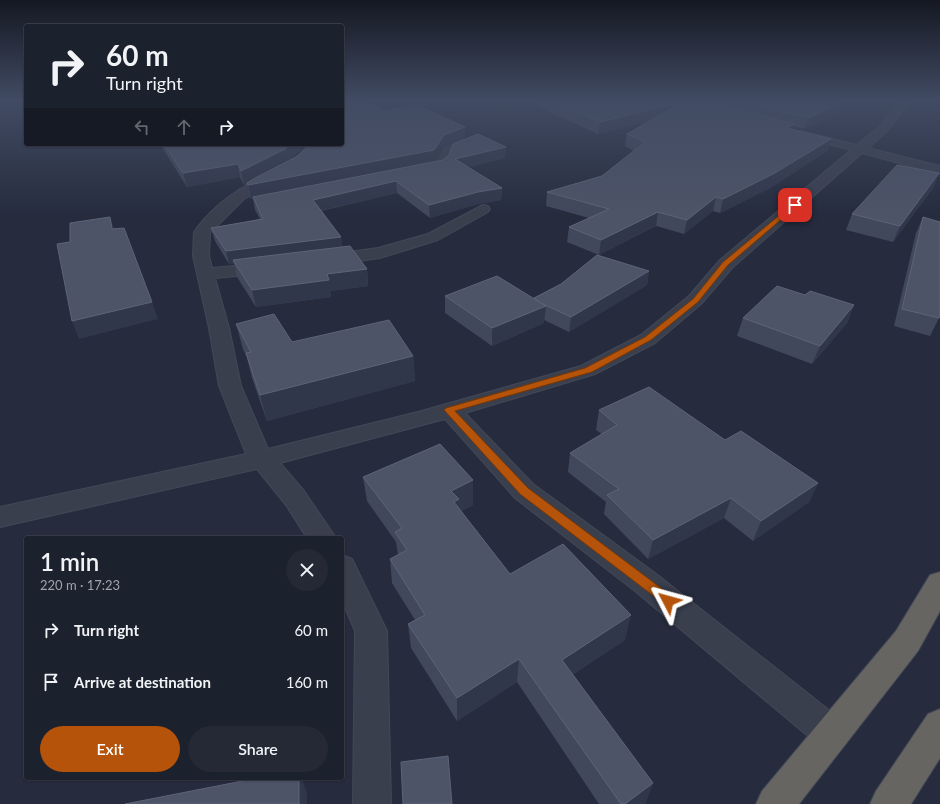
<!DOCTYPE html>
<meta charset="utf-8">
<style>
:root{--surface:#1c212e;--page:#252936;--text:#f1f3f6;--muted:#a0a3aa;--line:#3a3e4a;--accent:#b45309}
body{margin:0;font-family:Lato,sans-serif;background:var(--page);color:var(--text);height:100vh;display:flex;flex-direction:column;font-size:15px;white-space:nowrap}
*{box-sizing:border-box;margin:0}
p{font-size:13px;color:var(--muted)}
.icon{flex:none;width:22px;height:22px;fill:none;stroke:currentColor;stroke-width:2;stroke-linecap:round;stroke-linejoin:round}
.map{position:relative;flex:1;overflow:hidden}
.drawer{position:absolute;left:24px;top:536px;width:320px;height:244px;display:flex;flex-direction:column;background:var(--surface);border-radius:4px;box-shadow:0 1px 3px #0004,0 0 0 1px var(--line)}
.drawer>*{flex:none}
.guide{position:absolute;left:24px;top:24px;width:320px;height:122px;border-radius:4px;box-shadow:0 1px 3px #0004,0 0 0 1px var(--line);background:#1c212e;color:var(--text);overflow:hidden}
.pin{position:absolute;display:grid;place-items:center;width:34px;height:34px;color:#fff;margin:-17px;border-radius:8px;box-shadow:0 2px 6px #0006}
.me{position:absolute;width:44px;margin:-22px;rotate:309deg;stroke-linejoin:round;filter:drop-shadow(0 0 3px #0008)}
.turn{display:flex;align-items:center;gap:14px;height:84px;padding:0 16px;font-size:18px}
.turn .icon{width:52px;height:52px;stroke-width:2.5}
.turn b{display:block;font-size:28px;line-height:34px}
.lanes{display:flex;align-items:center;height:38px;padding:0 16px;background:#0003;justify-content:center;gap:20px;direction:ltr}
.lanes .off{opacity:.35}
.round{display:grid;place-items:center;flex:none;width:42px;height:42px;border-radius:21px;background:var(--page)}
.head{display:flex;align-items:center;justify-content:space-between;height:68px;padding:0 16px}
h1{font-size:24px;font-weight:600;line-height:30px}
.primary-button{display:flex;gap:8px;margin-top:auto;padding:8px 16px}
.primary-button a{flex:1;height:46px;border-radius:24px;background:var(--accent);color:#fff;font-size:16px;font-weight:600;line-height:46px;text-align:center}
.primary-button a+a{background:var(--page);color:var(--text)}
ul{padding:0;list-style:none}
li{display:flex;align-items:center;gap:12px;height:52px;padding:0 16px}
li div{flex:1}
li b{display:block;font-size:15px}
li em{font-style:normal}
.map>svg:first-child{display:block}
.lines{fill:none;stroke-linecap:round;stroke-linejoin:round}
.minor-casing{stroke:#434857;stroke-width:2}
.trunk-casing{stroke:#424756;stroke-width:2}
.minor{fill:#3a3f4e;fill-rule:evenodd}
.trunk{fill:#666562;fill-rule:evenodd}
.wall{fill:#41485c}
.shaded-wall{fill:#31374b}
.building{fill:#4d5468;stroke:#5e6477}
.route{fill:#b45309;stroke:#753606}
</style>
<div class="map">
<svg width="940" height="804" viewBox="0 0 940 804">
<rect width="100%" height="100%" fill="#262c3e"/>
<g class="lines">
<g class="minor-casing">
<g id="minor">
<path d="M 900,101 L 911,101 L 887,131 L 868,148 L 940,166 L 940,174 L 862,153 L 732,268 L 701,304 L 655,343 L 595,374 L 465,413 L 533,484 L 655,573 L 844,722 L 850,734 L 844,746 L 832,752 L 820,746 L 635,591 L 515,498 L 445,419 L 280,463 L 304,491 L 336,538 L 307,538 L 286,505 L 257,469 L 0,527 L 0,507 L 246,454 L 219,386 L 209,328 L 193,256 L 194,232 C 207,213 228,196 247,185 C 269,173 294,166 308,144 L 320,144 L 305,163 L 244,199 L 210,233 L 209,256 L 212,268 L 266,263 L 272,264 L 274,268 L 272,272 L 266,273 L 215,278 L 229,328 L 241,386 L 268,449 L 418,412 L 581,366 L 641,335 L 689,296 L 720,260 L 851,150 L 797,136 L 795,134 L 797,132 L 801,131 L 857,145 L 879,127 Z"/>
<path d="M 472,139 L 476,140 L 478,142 L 476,144 L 452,154 L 446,169 L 419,175 L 413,171 L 414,168 L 436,163 C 440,146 456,142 472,139 Z"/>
<path d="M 483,205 L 488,206 L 490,209 L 488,212 L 438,240 L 380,258 L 328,265 L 322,263 L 320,260 L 322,257 L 328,255 L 378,248 L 428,234 Z"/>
<path d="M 342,555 L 352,559 L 387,631 L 391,804 L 353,804 L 355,631 L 342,600 Z"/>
</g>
</g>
<g class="trunk-casing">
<g id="trunk">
<path d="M 940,572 L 940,611 L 918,651 L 799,804 L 756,804 L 762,791 L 896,631 L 930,575 Z"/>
<path d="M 940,709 L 940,758 L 911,804 L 870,804 L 876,791 L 928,714 Z"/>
</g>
</g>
<use href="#minor" class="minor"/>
<use href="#trunk" class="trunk"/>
</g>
<g class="wall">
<path d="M 534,101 L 856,101 L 854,106 L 804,129 L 794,126 L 793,129 L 831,139 L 827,151 L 770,188 L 720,213 L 713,211 L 684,234 L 656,226 L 599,255 L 567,242 L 569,227 L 589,218 L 546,206 L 547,192 L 602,176 L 634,151 L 625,146 L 627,134 L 650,121 L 598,134 L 534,105 Z"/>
<path d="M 383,111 L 465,127 L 465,139 L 444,148 L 436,161 L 505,158 L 468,167 L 502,188 L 501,200 L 478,204 L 430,218 L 397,193 L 321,211 L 341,237 L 342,247 L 367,269 L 368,286 L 330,291 L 331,297 L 256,307 L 237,277 L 234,264 L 229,264 L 215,241 L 211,228 L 260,219 L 255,210 L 253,198 L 251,199 L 250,197 L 247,184 L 244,185 L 240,177 L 187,187 L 160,144 L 306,144 L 289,160 Z"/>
<path d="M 939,173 L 933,188 L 893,242 L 846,230 L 852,214 Z"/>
<path d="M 923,217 L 939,318 L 930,336 L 894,326 L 916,233 Z"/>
<path d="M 649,271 L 647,285 L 569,332 L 544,320 L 544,323 L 492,346 L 445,313 L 445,296 L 534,298 Z"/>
<path d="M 854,305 L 847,323 L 812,364 L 737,336 L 743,318 Z"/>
<path d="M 236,324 L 292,342 L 413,356 L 415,381 L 267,421 L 252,378 L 247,358 L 243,349 Z"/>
<path d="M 599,410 L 725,440 L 818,483 L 809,502 L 753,541 L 724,518 L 648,559 L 604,514 L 606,502 L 568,472 L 570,453 L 602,434 L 596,430 Z"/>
<path d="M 363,477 L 473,480 L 473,505 L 461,511 L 510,574 L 625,640 L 572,675 L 653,783 L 645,804 L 599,804 L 517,682 L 457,721 L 411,648 L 408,624 L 415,620 L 392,583 L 390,559 L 398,555 L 396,542 L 367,501 Z"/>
</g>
<g class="shaded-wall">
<path d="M 845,101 L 856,101 L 854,106 L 804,129 L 808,118 Z"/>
<path d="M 682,102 L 680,113 L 598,134 L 600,122 Z"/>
<path d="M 794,124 L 791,135 L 786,128 Z"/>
<path d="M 465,127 L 465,139 L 444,148 L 435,163 L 251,199 L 248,185 L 444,135 Z"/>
<path d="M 831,139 L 827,151 L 770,188 L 720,213 L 723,199 Z"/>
<path d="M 291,144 L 306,144 L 288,162 L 244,185 L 241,171 Z"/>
<path d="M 506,147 L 505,158 L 455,171 L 455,159 Z"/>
<path d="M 238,164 L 240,177 L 187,187 L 183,173 Z"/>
<path d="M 939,173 L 933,188 L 893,242 L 900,226 Z"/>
<path d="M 396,181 L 397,193 L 314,212 L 313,200 Z"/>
<path d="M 502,188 L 501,200 L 478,204 L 430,218 L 429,205 L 478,192 Z"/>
<path d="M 716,197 L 713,211 L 684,234 L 687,220 Z"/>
<path d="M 658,212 L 656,226 L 599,255 L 601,240 Z"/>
<path d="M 110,217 L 115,231 L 112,229 Z"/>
<path d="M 341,237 L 343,251 L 233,260 L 234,264 L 229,264 L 226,251 Z"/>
<path d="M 367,269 L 368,286 L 330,291 L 331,297 L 256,307 L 252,290 L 327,274 Z"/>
<path d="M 649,271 L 647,285 L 569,332 L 571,317 Z"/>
<path d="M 152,302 L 158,319 L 79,339 L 72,321 Z"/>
<path d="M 854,305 L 847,323 L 812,364 L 820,346 Z"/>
<path d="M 546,306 L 544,323 L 492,346 L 492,328 Z"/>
<path d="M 413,356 L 415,381 L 267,421 L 260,395 Z"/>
<path d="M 473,480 L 473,505 L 459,512 L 459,524 L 451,491 Z"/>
<path d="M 818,483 L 809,502 L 753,541 L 761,521 Z"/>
<path d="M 731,498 L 724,518 L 648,559 L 653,540 Z"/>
<path d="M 631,615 L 625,640 L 558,684 L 562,660 Z"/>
<path d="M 519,659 L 517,682 L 457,721 L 457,698 Z"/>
<path d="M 342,666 L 343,674 L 342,674 Z"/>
<path d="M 299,778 L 302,778 L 307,794 L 307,804 L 299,804 Z"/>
<path d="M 653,783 L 645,804 L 625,804 Z"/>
</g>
<g class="building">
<path d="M 342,101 L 366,101 L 383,111 L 417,105 L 465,127 L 444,135 L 434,150 L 248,185 L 247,183 L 257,177 L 296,157 L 311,144 L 342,144 Z"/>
<path d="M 551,101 L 698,101 L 730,107 L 794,124 L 786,128 L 831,139 L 773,174 L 723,199 L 716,197 L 687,220 L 658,212 L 601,240 L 569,227 L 609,209 L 547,192 L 602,176 L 645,142 L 627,134 L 682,102 L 600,122 Z"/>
<path d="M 742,101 L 845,101 L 808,118 Z"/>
<path d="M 478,134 L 506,147 L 455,159 L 502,188 L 478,192 L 429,205 L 396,181 L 313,200 L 341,237 L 226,251 L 211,228 L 263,219 L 253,197 L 443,160 L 449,155 L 453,144 Z"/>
<path d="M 164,144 L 291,144 L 285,149 L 241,171 L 238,164 L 183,173 Z"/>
<path d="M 897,165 L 939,173 L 900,226 L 852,214 Z"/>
<path d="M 110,217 L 112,229 L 124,228 L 152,302 L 72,321 L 57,244 L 70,242 L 70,223 Z"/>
<path d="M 923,217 L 940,222 L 940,316 L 939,318 L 902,309 Z"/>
<path d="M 350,246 L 367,269 L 327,274 L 329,280 L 252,290 L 233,260 Z"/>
<path d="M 597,255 L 649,271 L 571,317 L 541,303 L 534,298 L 561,284 Z"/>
<path d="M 497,276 L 546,306 L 492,328 L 445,296 Z"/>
<path d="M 777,286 L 805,295 L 810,291 L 854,305 L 820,346 L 743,318 Z"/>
<path d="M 274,314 L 292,342 L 389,320 L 413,356 L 260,395 L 246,353 L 251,352 L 236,324 Z"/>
<path d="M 649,387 L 725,440 L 741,431 L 818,483 L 761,521 L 731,498 L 653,540 L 607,495 L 619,489 L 570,453 L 617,425 L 599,410 Z"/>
<path d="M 440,444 L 473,480 L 451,491 L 459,499 L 454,502 L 510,574 L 563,544 L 631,615 L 562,660 L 653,783 L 625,804 L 621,804 L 519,659 L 457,698 L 408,624 L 425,615 L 390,559 L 407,550 L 395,532 L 402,528 L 363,477 Z"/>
<path d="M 448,756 L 452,804 L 403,804 L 401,762 Z"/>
<path d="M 258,778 L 299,778 L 299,804 L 125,804 Z"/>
</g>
<linearGradient id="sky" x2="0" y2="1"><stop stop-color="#151822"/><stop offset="0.47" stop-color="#414b63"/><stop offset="1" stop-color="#414b63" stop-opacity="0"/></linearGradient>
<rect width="940" height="214" fill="url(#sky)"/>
<path class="route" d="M 793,204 L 798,205 L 728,265 L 698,302 L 651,340 L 592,372 L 455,411 L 528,488 L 673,597 L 674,601 L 673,604 L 668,606 L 664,604 L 520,494 L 444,410 L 446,408 L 585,368 L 645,337 L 693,299 L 723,262 Z"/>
</svg>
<div class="pin" style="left:795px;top:205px;background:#d93025"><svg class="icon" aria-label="arrive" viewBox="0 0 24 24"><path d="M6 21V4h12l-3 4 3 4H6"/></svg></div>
<svg class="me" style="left:668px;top:601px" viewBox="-20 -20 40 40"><path d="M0-17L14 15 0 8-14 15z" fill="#b45309" stroke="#fff" stroke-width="4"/></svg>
<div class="guide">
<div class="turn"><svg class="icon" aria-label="right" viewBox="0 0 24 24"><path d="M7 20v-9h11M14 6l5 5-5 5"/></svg><div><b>60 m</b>Turn right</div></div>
<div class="lanes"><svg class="icon off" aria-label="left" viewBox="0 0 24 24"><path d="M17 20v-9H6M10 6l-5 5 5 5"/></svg><svg class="icon off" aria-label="ahead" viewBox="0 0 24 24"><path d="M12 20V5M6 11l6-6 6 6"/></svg><svg class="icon" aria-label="right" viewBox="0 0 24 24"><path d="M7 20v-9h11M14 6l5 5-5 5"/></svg></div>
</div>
<section class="drawer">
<div class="head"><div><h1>1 min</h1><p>220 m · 17:23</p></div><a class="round"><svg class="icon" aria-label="close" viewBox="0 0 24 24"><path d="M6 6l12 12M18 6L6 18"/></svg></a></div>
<ul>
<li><svg class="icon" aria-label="right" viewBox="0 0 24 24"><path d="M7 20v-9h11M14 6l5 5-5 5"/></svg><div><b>Turn right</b></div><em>60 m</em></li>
<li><svg class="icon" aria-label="arrive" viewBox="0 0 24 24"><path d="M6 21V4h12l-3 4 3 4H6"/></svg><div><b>Arrive at destination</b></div><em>160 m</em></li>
</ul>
<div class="primary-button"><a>Exit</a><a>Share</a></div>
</section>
</div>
